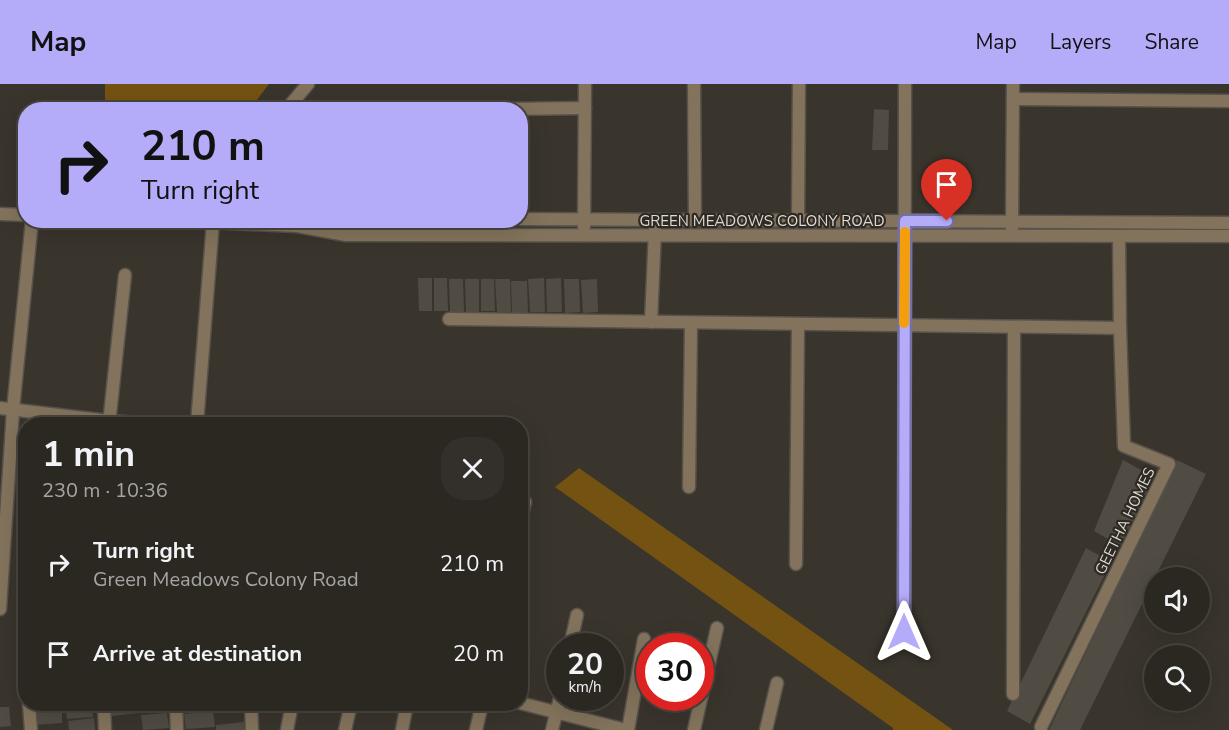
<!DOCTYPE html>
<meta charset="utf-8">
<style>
:root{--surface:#2b2721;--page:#332f2a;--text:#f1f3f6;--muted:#a6a5a5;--line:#47443f;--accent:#b4acf9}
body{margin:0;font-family:"Nunito Sans",sans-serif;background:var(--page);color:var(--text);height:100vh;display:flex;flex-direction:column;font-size:22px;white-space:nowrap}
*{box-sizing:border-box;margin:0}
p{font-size:20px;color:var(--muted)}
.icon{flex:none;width:33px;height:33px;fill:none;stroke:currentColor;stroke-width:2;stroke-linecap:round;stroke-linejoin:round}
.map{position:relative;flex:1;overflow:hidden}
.drawer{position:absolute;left:18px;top:333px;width:510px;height:294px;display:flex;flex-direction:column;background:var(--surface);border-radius:24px;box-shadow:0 6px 24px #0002,0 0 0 2px var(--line)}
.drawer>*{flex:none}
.banner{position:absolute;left:18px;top:18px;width:510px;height:126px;border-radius:24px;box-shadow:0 6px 24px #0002,0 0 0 2px var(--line);background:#b4acf9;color:#111;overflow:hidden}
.controls{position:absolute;left:1144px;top:483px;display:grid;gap:12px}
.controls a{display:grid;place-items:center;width:66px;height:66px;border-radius:50%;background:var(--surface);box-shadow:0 6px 24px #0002,0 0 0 2px var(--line);font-size:30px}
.speed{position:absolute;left:546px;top:549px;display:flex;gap:12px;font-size:30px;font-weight:700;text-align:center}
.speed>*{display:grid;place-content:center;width:78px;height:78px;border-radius:50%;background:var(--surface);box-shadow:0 6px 24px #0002,0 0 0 2px var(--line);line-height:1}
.speed small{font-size:15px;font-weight:400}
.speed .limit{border:9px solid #d22;background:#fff;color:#111}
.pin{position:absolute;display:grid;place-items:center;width:51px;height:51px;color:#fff;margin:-62px -26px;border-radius:50% 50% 50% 0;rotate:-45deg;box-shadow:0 0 6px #0007}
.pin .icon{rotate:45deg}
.me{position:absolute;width:66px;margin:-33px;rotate:0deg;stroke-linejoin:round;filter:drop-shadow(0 0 4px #0008)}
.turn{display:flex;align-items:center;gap:21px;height:126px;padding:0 24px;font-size:27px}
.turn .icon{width:78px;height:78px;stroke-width:2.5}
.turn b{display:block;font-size:42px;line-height:51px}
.round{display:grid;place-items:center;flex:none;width:63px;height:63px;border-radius:24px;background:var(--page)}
.summary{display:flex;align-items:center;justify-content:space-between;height:102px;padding:0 24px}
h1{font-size:36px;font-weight:700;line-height:45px}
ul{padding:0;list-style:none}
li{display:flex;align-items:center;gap:18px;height:90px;padding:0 24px}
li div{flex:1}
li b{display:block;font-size:22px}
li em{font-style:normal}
header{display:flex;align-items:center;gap:36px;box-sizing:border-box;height:84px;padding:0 30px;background:var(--accent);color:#111}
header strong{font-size:28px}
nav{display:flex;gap:33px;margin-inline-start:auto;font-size:21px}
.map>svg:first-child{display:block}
.water{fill:#745212}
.building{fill:#504b43}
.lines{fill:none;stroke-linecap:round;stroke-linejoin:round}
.street-casing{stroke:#57524b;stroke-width:15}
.street{stroke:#83735c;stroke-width:12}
.route-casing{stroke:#7570a2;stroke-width:15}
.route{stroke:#b4acf9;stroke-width:10}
.slow{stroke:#f59e0b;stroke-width:10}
.labels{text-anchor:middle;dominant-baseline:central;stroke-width:4.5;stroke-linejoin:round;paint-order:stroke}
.street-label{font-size:15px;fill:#dedbd6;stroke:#2f2a23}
</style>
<header>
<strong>Map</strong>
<nav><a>Map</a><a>Layers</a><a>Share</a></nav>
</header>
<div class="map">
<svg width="1229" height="646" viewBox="0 0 1229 646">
<rect width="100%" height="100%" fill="#39342c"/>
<g class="water">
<path d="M 105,0 L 269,0 L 250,25 L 105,26 Z"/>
<path d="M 579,384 L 953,646 L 893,646 L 893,644 L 555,403 Z"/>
</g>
<g class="building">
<path d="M 874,25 L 889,26 L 888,66 L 872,66 Z"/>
<path d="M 418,194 L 432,194 L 432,227 L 419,227 Z"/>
<path d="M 434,194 L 447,194 L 448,227 L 434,227 Z"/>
<path d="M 544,194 L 545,228 L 530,228 L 528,195 Z"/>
<path d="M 561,194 L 562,228 L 547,228 L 546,195 Z"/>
<path d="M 449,195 L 463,195 L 464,228 L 450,228 Z"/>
<path d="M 465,195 L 479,195 L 479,228 L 466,228 Z"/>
<path d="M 481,195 L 494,195 L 495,227 L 481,227 Z"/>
<path d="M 495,195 L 510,195 L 511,228 L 497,228 Z"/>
<path d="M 564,195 L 579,195 L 580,228 L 565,229 Z"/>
<path d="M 597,195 L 598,228 L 583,229 L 581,196 Z"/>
<path d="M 511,197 L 527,197 L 528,230 L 512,230 Z"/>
<path d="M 23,344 L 26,344 L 26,367 L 22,367 Z"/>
<path d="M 1123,376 L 1154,393 L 1120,462 L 1094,447 Z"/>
<path d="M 1177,376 L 1206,390 L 1080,646 L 1049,646 Z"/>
<path d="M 1086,464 L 1111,478 L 1030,640 L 1007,627 Z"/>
<path d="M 65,620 L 91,620 L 93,633 L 67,635 Z"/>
<path d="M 110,620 L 136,620 L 138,629 L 112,632 Z"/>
<path d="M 141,620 L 167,620 L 168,627 L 142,629 Z"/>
<path d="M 184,620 L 213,620 L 213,622 L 184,625 Z"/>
<path d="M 62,622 L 62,639 L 34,641 L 33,624 Z"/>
<path d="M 0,623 L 9,623 L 11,642 L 0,643 Z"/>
<path d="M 213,627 L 215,643 L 186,645 L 184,630 Z"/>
<path d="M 167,629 L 169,644 L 143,646 L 141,631 Z"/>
<path d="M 94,634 L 95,646 L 69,646 L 68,637 Z"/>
<path d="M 244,638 L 245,646 L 216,646 L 216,641 Z"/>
</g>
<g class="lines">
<g class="street-casing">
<g id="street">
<path d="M 694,0 L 695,136"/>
<path d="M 1013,15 L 1229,17"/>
<path d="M 286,26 L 308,0"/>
<path d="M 435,26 L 585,24"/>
<path d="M 0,130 L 26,131"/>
<path d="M 520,135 L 1229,139"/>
<path d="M 164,136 L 297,142 L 346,151 L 1229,152"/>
<path d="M 798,137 L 799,0"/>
<path d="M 307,140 L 331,136"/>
<path d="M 584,143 L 585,0"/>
<path d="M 1012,145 L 1013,0"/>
<path d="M 449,235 L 1120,244"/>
<path d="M 651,238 L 655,146"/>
<path d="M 0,324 L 109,337 L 152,340"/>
<path d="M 109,340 L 125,191"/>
<path d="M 197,340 L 213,138"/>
<path d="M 689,403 L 691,239"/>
<path d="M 520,417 L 525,418 L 520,439"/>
<path d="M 796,480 L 798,240"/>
<path d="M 0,525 L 13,326 L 32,136"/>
<path d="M 904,548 L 905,0"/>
<path d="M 570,562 L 577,531"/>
<path d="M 1013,610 L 1014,243"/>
<path d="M 520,619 L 626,646"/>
<path d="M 29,620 L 31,646"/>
<path d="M 104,620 L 105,646"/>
<path d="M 176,620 L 177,646"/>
<path d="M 251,620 L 252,646"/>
<path d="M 1041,643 L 1169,380 L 1124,362 L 1120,244 L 1119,152"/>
<path d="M 287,646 L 292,620"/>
<path d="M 345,646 L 351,620"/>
<path d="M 402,646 L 407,620"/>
<path d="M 476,646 L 482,620"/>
<path d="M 552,646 L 560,614"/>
<path d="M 628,646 L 644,555"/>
<path d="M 694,646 L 717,544"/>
<path d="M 766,646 L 777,599"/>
</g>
</g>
<use href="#street" class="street"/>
</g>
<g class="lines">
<g class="route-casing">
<path id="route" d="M 904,548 L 905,137 L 947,137"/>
</g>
<use href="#route" class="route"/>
<path class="slow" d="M 904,239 L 905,148"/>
</g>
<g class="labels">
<g class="street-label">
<text x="762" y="137">GREEN MEADOWS COLONY ROAD</text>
<text transform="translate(1125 437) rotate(-64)">GEETHA HOMES</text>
</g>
</g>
</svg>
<div class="controls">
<a><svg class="icon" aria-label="sound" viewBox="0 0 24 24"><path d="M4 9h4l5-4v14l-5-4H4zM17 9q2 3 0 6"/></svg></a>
<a><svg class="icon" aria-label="search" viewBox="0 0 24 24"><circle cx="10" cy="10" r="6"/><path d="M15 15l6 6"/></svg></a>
</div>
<div class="speed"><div>20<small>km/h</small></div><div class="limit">30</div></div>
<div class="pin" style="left:947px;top:137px;background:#d93025"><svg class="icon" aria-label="arrive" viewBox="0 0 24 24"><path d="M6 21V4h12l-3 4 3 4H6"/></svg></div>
<svg class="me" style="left:904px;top:548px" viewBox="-20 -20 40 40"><path d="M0-17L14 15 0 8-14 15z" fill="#b4acf9" stroke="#fff" stroke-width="4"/></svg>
<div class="banner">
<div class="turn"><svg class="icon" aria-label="right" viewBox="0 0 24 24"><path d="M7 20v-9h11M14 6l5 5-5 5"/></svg><div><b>210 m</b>Turn right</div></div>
</div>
<section class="drawer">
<div class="summary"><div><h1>1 min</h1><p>230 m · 10:36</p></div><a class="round"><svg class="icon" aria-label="close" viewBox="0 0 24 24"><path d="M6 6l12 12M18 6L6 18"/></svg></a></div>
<ul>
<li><svg class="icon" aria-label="right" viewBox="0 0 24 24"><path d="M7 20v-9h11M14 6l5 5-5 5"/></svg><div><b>Turn right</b><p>Green Meadows Colony Road</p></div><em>210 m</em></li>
<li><svg class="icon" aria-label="arrive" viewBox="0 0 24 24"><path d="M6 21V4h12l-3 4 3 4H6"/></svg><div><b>Arrive at destination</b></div><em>20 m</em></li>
</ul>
</section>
</div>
